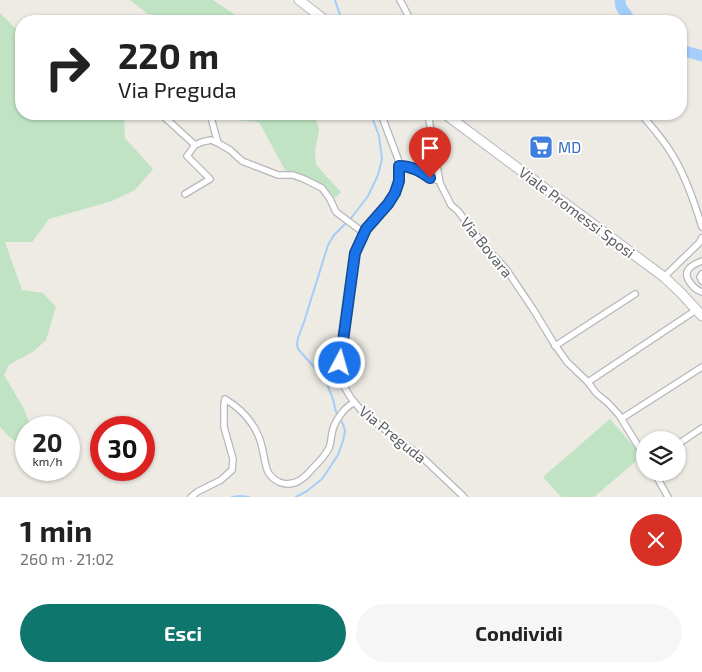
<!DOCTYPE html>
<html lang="it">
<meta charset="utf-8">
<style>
:root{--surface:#fff;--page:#f6f6f6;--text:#222;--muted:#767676;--accent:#0f766e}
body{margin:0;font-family:"Exo 2",sans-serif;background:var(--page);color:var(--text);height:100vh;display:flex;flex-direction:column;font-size:19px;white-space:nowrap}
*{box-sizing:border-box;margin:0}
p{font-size:16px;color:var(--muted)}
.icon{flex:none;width:28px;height:28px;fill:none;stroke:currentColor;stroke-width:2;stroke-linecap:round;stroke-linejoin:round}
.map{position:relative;height:497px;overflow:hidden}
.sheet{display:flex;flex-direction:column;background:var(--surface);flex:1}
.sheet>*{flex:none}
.guide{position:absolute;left:15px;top:15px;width:672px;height:105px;border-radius:20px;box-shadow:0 1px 4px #0004;background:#fff;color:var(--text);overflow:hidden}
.tools{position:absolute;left:636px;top:431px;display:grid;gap:10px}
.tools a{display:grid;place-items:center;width:50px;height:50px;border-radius:50%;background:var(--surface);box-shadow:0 1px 4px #0004;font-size:25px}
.speed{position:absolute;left:15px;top:416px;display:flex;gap:10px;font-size:25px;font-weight:700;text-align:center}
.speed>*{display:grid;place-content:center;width:65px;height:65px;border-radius:50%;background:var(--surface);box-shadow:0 1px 4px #0004;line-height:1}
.speed small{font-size:12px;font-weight:400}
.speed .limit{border:8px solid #d22;background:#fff;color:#111}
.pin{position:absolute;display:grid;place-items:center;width:42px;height:42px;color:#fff;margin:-51px -21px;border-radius:50% 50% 50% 0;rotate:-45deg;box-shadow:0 0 5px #0007}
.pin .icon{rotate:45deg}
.me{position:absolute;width:55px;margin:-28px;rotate:6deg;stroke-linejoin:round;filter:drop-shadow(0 0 4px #0008)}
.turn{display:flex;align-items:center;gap:18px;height:105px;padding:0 20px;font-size:22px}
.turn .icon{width:65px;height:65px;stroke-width:2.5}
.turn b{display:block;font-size:35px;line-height:42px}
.round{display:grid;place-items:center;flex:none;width:52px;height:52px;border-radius:26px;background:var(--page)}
.headline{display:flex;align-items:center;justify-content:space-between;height:85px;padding:0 20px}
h1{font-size:30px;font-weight:700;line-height:38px}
.primary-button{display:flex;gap:10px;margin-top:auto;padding:10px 20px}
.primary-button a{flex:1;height:58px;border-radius:30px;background:var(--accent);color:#fff;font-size:20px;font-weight:700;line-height:58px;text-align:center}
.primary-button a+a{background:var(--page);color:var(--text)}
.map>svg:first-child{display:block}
.green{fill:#c0e3c3}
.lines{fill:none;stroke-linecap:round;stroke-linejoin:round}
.stream{stroke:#a5cdfa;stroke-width:2}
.river{stroke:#a5cdfa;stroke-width:11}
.street-casing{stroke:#b5b7bc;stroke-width:8}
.secondary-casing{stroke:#b8bac0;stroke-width:11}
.street{stroke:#fff;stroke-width:5.5}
.secondary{stroke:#fff;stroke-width:9}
.route-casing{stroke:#114b97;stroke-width:12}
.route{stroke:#1a73e8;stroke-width:9}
.labels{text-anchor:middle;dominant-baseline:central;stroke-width:4;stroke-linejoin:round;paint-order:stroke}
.shop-label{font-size:15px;fill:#366cbe;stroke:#fff;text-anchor:start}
.street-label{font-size:15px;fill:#5b5d62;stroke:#fff}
</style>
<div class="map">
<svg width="702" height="497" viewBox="0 0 702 497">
<rect width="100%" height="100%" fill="#edebe3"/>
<g class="green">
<path d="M 130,0 L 213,0 L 244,21 L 182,21 L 148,14 Z"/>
<path d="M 0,13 L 21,34 L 21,114 L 124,114 L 125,138 L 153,169 L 135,190 L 112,201 L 49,219 L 32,242 L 5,242 L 22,290 L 43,293 L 56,307 L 46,340 L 34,351 L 9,365 L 4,375 L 24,409 L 31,427 L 26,428 L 26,444 C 14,444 8,435 0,427 Z"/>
<path d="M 213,114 L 315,114 L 319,130 L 315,151 L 316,165 L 341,192 L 335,198 L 326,187 L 304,175 L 285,170 L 259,122 L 215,118 Z"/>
<path d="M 610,419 L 642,456 L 594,497 L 561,497 L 543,477 Z"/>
</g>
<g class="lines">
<g class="stream">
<path d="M 335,0 L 342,21"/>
<path d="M 232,497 L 240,496 L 249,497"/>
<path d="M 296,497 L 307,491 L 322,479 L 338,455 L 343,441 L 345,431 L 343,424 L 336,412 L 333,399 L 327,384 L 315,368 L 298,349 L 297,344 L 298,338 L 304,322 L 328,245 L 334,235 L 352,217 L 368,196 L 378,175 L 382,159 L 379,136 L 371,114"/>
</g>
<g class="river">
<path d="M 620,0 L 621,7 L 631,21"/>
<path d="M 681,50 L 702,56"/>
</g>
<g class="street-casing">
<g id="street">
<path d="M 400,0 L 411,21"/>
<path d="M 161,114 L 195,145"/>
<path d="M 210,114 L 218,143"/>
<path d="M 381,114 L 398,159 L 400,173 L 399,181 L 396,191 L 390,201 L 366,229 L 355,253 L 353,276 L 341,349 L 340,368 L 341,376 L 345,388 L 351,398 L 361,410 L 371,419 L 424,459 L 464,497"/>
<path d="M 428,114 L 440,183 L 451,205 L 458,211 L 482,243 L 506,269 L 533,309 L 553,342 L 567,362 L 588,382 L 596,393 L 608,403 L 619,415 L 645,457"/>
<path d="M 641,114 C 651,126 662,138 670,151 C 684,172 695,204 702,227"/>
<path d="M 399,167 C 405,166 411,167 416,169 C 425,173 430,181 439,180"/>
<path d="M 185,194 L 210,179 L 187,156 L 195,145 L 202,142 L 211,140 L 218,143 L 230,150 L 242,161 L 278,175 L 293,175 L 304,179 L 322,188 L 330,199 L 336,212 L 364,233"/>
<path d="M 702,261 C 697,263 691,265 688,270 C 683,278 695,290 702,292"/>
<path d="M 702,274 L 700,277 L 702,281"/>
<path d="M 664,277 L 699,243 L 702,238"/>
<path d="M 555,346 L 635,294"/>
<path d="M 588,382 L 696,310"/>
<path d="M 621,418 L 624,417 L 702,367"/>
<path d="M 678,444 L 702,428"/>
<path d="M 654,472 L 668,497"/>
<path d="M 191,497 L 197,492 L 221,480 L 232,470 L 233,459 L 224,427 L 224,405 L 225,399 C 240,408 251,419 258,435 C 264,447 263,460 268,472 C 271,477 275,480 279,482 C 293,488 304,479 312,469 C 318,463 325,456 329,448 C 331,443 331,438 332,433 C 334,422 343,409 353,403"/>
</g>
</g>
<g class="secondary-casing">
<g id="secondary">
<path d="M 299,0 L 326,21"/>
<path d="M 445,114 L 664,277 L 681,293 L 702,316"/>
</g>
</g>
<use href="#street" class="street"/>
<use href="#secondary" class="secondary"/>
</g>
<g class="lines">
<g class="route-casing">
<path id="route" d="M 340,363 L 355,253 L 366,229 L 388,204 L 395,193 L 399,181 L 399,166 C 412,166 420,171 430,178"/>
</g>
<use href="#route" class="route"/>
</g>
<defs>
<g id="supermarket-square" transform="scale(1.25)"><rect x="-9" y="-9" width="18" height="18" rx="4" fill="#3f7fe0" stroke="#fff"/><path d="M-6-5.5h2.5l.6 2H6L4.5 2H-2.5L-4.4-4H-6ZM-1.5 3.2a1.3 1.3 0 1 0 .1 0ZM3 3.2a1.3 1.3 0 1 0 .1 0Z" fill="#fff"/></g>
</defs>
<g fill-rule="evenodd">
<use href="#supermarket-square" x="541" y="147"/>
</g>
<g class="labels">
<g class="shop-label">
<text x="558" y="147">MD</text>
</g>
<g class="street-label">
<text transform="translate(577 212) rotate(37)">Viale Promessi Sposi</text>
<text transform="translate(487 247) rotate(51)">Via Bovara</text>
<text transform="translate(393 434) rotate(39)">Via Preguda</text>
</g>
</g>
</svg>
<div class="tools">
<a><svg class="icon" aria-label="layers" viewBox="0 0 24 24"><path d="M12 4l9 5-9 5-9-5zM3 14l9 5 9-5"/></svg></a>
</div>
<div class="speed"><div>20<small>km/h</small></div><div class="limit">30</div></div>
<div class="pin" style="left:430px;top:178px;background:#d93025"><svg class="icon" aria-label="arrive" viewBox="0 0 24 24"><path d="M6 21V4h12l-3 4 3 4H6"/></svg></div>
<svg class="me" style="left:340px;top:363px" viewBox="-20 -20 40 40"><circle r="17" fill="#1a73e8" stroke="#fff" stroke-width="3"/><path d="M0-11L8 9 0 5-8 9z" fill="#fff"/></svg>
<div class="guide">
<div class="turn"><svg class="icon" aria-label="right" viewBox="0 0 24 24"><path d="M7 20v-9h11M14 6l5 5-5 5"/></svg><div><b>220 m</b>Via Preguda</div></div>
</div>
</div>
<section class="sheet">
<div class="headline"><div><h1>1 min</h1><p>260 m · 21:02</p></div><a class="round" style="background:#d93025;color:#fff"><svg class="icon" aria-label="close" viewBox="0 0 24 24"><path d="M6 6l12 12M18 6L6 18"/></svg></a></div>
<div class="primary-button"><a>Esci</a><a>Condividi</a></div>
</section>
